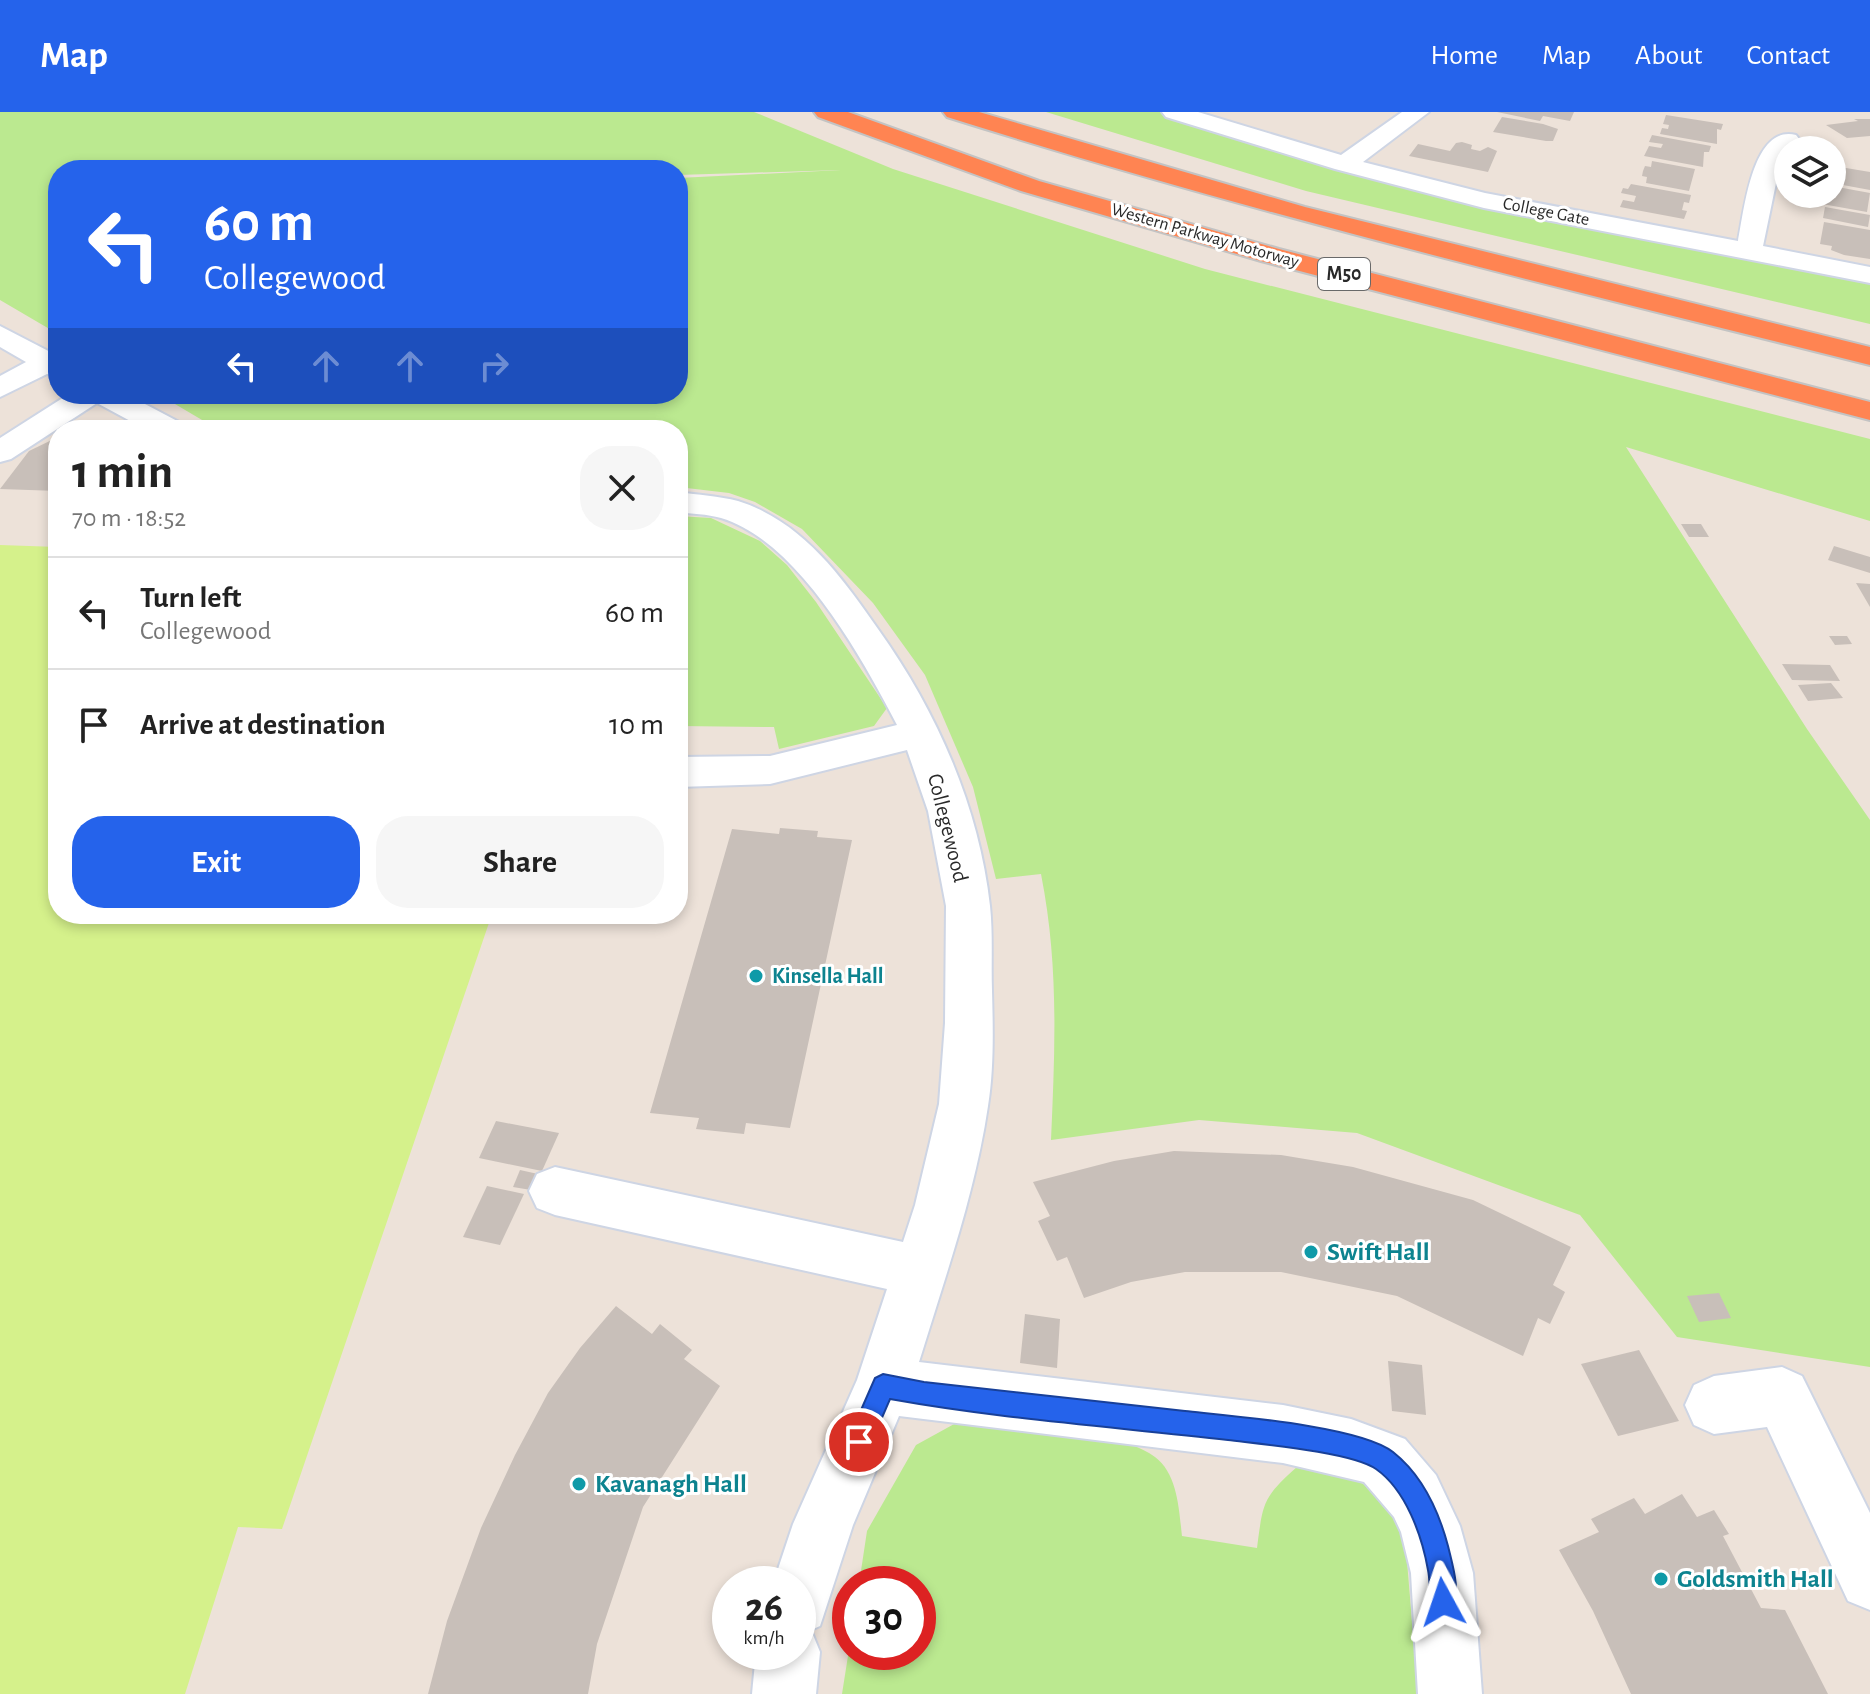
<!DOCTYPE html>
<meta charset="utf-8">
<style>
:root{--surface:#fff;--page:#f6f6f6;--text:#222;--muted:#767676;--line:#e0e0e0;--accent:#2563eb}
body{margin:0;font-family:"Alegreya Sans",sans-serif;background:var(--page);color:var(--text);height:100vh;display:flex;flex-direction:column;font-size:30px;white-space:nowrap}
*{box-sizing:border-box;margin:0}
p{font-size:26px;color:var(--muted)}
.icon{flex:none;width:44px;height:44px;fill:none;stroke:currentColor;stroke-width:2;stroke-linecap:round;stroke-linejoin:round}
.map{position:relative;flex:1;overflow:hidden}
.sheet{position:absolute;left:48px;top:308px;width:640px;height:504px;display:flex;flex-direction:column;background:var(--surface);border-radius:32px;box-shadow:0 4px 12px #0003}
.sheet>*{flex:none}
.hud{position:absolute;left:48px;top:48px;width:640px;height:244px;border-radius:32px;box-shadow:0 4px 12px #0003;background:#2563eb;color:#fff;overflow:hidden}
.controls{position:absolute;left:1774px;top:24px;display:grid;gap:16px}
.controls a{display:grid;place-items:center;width:72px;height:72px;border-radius:50%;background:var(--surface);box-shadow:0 4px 12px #0003;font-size:40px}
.speed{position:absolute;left:712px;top:1454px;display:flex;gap:16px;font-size:40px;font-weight:700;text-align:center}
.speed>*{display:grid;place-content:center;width:104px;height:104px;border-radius:50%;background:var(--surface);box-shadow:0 4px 12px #0003;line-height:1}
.speed small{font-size:20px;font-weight:400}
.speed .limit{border:12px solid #d22;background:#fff;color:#111}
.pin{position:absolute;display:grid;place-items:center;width:68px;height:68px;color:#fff;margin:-34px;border:4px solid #fff;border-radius:50%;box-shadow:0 2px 8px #0007}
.me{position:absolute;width:88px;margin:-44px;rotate:355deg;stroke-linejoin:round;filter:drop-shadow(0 0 6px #0008)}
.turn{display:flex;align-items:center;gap:28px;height:168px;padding:0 24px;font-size:36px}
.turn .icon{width:104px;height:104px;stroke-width:2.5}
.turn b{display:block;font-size:56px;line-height:68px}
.lanes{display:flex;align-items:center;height:76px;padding:0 24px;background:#0003;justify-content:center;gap:40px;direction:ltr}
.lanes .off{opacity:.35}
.round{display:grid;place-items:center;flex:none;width:84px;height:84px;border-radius:32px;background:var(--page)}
.headline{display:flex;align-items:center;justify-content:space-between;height:136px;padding:0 24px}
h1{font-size:48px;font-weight:700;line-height:60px}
.action{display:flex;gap:16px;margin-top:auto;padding:16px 24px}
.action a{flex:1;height:92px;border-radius:32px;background:var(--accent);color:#fff;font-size:32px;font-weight:700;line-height:92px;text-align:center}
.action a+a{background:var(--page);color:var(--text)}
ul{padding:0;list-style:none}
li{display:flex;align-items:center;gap:24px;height:112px;padding:0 24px;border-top:2px solid var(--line)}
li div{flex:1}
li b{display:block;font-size:30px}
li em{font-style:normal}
header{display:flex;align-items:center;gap:48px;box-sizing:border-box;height:112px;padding:0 40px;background:var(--accent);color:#fff}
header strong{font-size:38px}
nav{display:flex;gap:44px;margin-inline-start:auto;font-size:28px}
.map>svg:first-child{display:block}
.green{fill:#bbe990}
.pitch{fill:#d5f18b}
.building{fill:#c8bfb9}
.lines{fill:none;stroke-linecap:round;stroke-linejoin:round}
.street-casing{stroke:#ced5e4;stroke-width:4}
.highway-casing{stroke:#c3c3c3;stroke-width:4}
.street{fill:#fff;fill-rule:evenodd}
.highway{fill:#ff8452;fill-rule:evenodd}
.route{fill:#2563eb;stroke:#184099;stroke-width:2}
.culture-dot{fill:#0f9aa8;stroke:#fff;stroke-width:3}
.labels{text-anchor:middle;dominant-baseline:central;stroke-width:6;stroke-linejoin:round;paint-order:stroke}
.far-street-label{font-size:18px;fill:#292929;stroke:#fff}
.shield{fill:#fff;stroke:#696969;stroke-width:2}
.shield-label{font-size:20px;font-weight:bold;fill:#292929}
.street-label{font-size:22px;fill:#292929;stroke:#fff}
.culture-label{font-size:22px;font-weight:bold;fill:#0d838f;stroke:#fff;text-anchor:start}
.near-culture-label{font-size:26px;font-weight:bold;fill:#0d838f;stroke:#fff;text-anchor:start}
</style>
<header>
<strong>Map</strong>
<nav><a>Home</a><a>Map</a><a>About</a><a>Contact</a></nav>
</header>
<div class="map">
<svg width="1870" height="1582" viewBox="0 0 1870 1582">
<rect width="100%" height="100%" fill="#ede2d9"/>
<g class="green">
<path d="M 0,0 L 754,0 L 893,57 L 1205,157 L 1870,327 L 1870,409 L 1626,335 L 1807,617 L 1870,708 L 1870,1255 L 1677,1225 L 1580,1103 L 1357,1021 L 1199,1008 L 1051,1028 C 1055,936 1059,853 1041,762 L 996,767 L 973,675 L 925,563 L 873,491 L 802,417 L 755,390 L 729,381 L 678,375 L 678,318 L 219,318 L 158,282 L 678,282 L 678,66 L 841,58 L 678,63 L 678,58 L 58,58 L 58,222 L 0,188 Z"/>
<path d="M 1046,0 L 1174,0 L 1344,52 L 1870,168 L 1870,212 L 1306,79 Z"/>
<path d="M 678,404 L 711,406 L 760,429 L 787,453 L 816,490 L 887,596 L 874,614 L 779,637 L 774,615 L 678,614 Z"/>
<path d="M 956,1311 C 1006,1316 1116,1315 1155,1345 C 1178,1362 1179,1399 1182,1424 L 1257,1436 C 1263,1391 1262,1386 1297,1355 L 1344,1361 L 1370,1376 L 1390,1398 L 1405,1425 L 1418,1582 L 842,1582 L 850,1531 L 850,1540 L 918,1540 L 918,1472 L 859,1472 L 867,1419 L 916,1333 Z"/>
</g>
<path class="pitch" d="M 0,433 L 58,435 L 58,802 L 492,802 L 282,1417 L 238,1415 L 185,1582 L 0,1582 Z"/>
<g class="building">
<path d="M 1497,0 L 1574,0 L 1570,9 L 1543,4 L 1540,9 Z"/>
<path d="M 1666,3 L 1723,12 L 1721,18 L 1717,17 L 1717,32 L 1660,22 L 1662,16 L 1668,17 L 1669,13 L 1663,12 Z"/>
<path d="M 1502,5 L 1543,12 L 1558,17 L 1553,29 L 1546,29 L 1493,20 Z"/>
<path d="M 1854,7 L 1870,7 L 1870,24 L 1847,26 L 1826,13 L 1858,9 Z"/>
<path d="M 1652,23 L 1711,34 L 1709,40 L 1704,40 L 1703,55 L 1644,44 L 1649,34 L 1661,36 L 1663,32 L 1649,30 Z"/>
<path d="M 1462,30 L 1472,33 L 1471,37 L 1480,39 L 1488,35 L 1497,39 L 1488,60 L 1409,44 L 1418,32 L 1450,39 L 1456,31 Z"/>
<path d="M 1652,49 L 1695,57 L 1689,79 L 1646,71 L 1647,65 L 1642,64 L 1643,59 L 1645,54 L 1651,55 Z"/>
<path d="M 1834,54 L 1870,60 L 1870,78 L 1832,71 Z"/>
<path d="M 1631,72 L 1691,83 L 1689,91 L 1684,90 L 1682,98 L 1687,99 L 1684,107 L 1620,95 L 1623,88 L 1634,90 L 1636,84 L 1621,81 L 1623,76 L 1628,77 Z"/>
<path d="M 1832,74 L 1870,81 L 1867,100 L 1822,92 L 1823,87 L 1827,87 L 1828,82 L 1832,82 Z"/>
<path d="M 1825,95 L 1870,103 L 1868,115 L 1823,106 Z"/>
<path d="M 1824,110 L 1870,118 L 1870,147 L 1844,143 L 1831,138 L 1832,134 L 1820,132 Z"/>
<path d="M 58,325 L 58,379 L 0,377 L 29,339 Z"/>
<path d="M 1681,412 L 1701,412 L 1709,425 L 1689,425 Z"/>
<path d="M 1834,434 L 1870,445 L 1870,461 L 1828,448 Z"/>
<path d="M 1856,471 L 1870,472 L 1870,495 Z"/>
<path d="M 1829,524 L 1847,524 L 1852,532 L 1835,533 Z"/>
<path d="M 1782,552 L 1830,553 L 1840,569 L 1792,568 Z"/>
<path d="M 1831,571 L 1843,586 L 1808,589 L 1798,573 Z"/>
<path d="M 780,716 L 818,719 L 817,725 L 852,728 L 790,1016 L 746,1011 L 744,1022 L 696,1017 L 699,1006 L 650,1001 L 732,717 L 779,722 Z"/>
<path d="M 496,1009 L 559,1021 L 542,1059 L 479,1046 Z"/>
<path d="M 1174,1039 L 1281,1043 L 1353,1055 L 1473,1088 L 1571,1135 L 1553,1173 L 1565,1180 L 1550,1212 L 1538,1206 L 1523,1244 L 1397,1184 L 1281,1160 L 1185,1160 L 1131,1170 L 1084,1186 L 1067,1145 L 1057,1149 L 1038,1109 L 1050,1104 L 1033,1070 L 1114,1049 Z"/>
<path d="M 520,1058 L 538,1062 L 531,1078 L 513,1075 Z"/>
<path d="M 487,1074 L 524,1082 L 500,1133 L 463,1125 Z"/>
<path d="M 1719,1181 L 1731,1206 L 1699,1210 L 1687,1184 Z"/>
<path d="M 616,1194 L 652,1222 L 660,1212 L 692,1238 L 684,1247 L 720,1274 L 643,1395 L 597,1532 L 588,1582 L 428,1582 L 447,1509 L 481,1416 L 515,1343 L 548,1281 L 580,1236 Z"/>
<path d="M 1025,1202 L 1060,1207 L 1057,1256 L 1020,1251 Z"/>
<path d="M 1639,1238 L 1679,1309 L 1618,1324 L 1581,1252 Z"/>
<path d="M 1388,1249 L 1422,1253 L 1426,1303 L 1392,1299 Z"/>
<path d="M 1682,1382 L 1697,1405 L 1714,1398 L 1729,1422 L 1723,1424 L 1761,1496 L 1785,1498 L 1828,1582 L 1631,1582 L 1593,1499 L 1559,1438 L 1599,1420 L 1591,1407 L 1634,1386 L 1645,1402 Z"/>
</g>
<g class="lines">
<g class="street-casing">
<g id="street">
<path d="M 1162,0 L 1198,0 L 1341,43 L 1402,0 L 1429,0 L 1363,50 L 1485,81 L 1738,129 C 1744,100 1752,12 1796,23 L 1800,28 L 1781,47 L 1763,134 L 1870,155 L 1870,171 L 1484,96 L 1335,57 L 1166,5 Z"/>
<path d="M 0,214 L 58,244 L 58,265 L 47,262 L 0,285 L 0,264 L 26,250 L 0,235 Z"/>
<path d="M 69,282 L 126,282 L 181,311 L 186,318 L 147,318 L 97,291 L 11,347 L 0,350 L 0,326 Z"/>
<path d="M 678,380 C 698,383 719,384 738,389 C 802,409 842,465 878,517 C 936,598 979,694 990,794 C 993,822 991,851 992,879 C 993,916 994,957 988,994 C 975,1082 945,1165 919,1250 L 1283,1293 L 1351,1307 L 1405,1327 L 1436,1363 L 1460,1414 L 1473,1461 L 1482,1582 L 1418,1582 L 1411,1461 L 1401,1420 L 1394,1405 L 1364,1370 L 1283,1351 L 899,1304 L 853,1413 L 820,1514 L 811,1518 L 820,1540 L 816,1582 L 752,1582 L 756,1540 L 798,1540 L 798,1472 L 773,1472 L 793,1412 L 857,1268 L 887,1177 L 555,1103 L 537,1096 L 529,1079 L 537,1062 L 555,1055 L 903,1130 L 915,1093 L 939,992 L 945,911 L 946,794 L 928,699 L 907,638 L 770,672 L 678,675 L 678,645 L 770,644 L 897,613 C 862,546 798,429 721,406 C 707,402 692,402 678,400 Z"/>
<path d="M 1782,1255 L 1802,1264 L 1870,1401 L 1870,1498 L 1848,1489 L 1767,1315 L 1714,1322 L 1694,1313 L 1685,1293 L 1694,1273 L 1714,1264 Z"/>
</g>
</g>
<g class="highway-casing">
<g id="highway">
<path d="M 814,0 L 848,0 L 1039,69 L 1279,137 L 1870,290 L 1870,308 L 1261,149 L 1021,79 L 818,5 Z"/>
<path d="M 943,0 L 979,0 L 1305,95 L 1870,235 L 1870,253 C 1561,176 1251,101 947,5 Z"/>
</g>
</g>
<use href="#street" class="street"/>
<use href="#highway" class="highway"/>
</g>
<path class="route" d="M 883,1262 L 924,1270 C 1011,1280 1098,1289 1185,1299 C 1231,1304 1360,1314 1393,1340 C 1422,1363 1439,1400 1448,1434 C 1453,1455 1461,1479 1452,1500 L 1443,1503 L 1434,1500 C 1428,1486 1431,1472 1428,1458 C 1422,1424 1406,1378 1376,1357 C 1352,1340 1260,1332 1228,1328 C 1115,1315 1001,1307 890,1287 L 868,1338 L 859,1342 L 851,1338 L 847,1330 L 875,1266 Z"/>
<g class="culture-dot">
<circle cx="756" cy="864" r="8"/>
<circle cx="1311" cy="1140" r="8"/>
<circle cx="579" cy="1372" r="8"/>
<circle cx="1661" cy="1467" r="8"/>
</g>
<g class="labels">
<g class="far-street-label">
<text transform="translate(1546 100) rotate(11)">College Gate</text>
<text transform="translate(1205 124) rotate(16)">Western Parkway Motorway</text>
</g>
<rect class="shield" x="1318" y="146" width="52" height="32" rx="6"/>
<g class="shield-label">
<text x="1344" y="162">M50</text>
</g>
<g class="street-label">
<text transform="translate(948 716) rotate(76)">Collegewood</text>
</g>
<g class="culture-label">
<text x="772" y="864">Kinsella Hall</text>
</g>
<g class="near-culture-label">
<text x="1327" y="1140">Swift Hall</text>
<text x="595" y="1372">Kavanagh Hall</text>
<text x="1677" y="1467">Goldsmith Hall</text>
</g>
</g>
</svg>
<div class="controls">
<a><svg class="icon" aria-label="layers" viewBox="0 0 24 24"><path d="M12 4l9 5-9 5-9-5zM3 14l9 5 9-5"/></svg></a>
</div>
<div class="speed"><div>26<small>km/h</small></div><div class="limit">30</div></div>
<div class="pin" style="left:859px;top:1330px;background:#d93025"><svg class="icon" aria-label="arrive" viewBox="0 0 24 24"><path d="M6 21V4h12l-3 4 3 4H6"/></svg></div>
<svg class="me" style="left:1443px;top:1490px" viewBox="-20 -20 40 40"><path d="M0-17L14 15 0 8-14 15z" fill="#2563eb" stroke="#fff" stroke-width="4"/></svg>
<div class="hud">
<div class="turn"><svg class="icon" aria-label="left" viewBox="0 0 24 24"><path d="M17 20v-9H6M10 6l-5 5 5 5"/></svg><div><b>60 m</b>Collegewood</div></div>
<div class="lanes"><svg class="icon" aria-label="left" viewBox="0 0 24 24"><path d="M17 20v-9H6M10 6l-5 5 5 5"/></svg><svg class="icon off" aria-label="ahead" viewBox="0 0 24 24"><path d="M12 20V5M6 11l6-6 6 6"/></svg><svg class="icon off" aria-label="ahead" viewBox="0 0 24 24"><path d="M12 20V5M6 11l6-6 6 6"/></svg><svg class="icon off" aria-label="right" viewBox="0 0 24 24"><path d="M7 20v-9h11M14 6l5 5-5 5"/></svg></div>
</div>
<section class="sheet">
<div class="headline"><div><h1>1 min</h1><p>70 m · 18:52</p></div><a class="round"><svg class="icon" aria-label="close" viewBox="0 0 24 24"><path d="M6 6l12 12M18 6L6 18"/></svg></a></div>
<ul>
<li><svg class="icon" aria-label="left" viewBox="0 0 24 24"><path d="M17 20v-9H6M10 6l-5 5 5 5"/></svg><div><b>Turn left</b><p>Collegewood</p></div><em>60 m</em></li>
<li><svg class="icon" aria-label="arrive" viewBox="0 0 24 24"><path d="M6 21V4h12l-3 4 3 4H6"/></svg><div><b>Arrive at destination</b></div><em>10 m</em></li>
</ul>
<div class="action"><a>Exit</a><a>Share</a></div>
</section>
</div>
